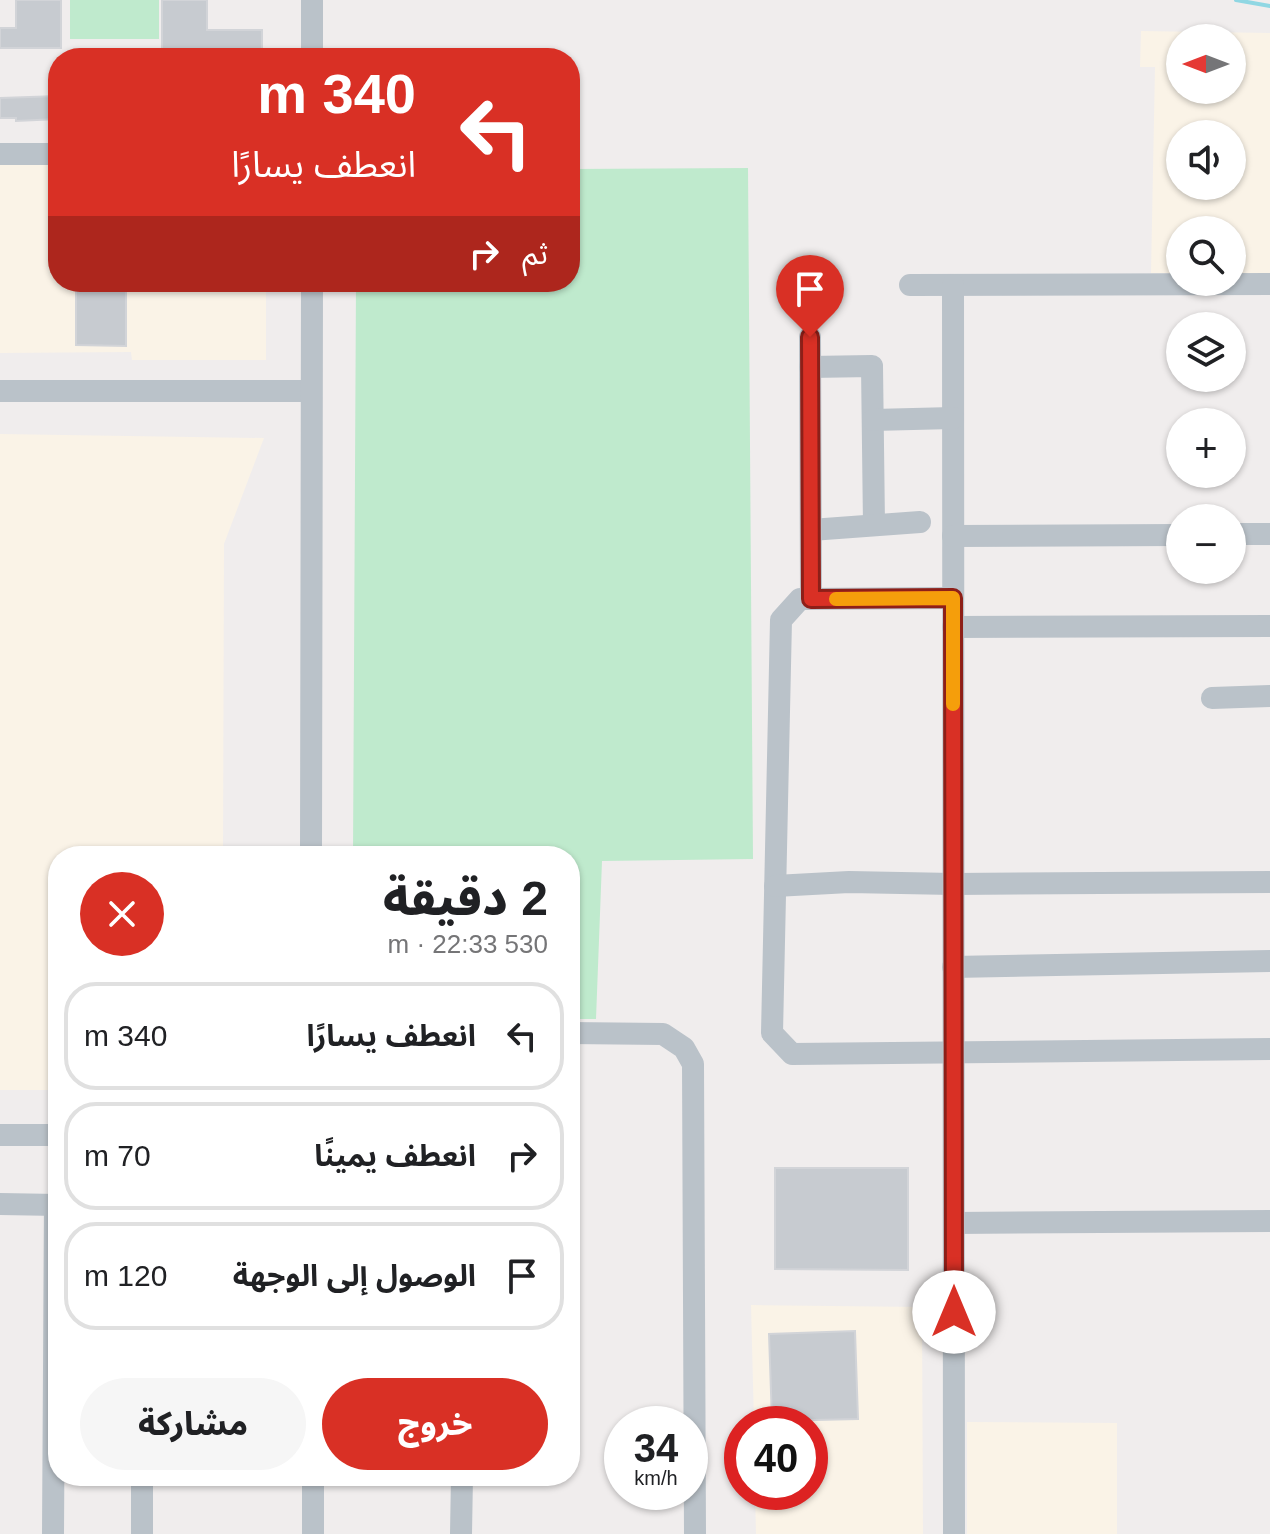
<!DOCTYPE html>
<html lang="ar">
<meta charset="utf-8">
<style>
:root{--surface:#fff;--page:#f6f6f6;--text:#202124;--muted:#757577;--line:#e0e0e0;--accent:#d93025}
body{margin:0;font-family:Arial,"Noto Sans Arabic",sans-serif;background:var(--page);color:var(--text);direction:rtl;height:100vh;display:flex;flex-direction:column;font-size:30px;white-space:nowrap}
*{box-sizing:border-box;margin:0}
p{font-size:26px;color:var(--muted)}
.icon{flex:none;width:44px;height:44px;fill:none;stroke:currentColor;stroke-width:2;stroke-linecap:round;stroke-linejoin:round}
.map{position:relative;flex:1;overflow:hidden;direction:ltr}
.drawer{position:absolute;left:48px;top:846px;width:532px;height:640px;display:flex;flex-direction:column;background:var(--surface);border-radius:32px;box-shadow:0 2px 6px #0004;direction:rtl}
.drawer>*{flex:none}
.guide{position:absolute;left:48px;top:48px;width:532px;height:244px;border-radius:32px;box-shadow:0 2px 6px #0004;direction:rtl;background:#d93025;color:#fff;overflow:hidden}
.needle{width:52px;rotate:270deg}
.tools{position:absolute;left:1166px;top:24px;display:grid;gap:16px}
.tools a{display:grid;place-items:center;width:80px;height:80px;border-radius:50%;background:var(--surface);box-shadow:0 2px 6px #0004;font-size:40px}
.speed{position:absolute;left:604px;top:1406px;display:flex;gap:16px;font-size:40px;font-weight:700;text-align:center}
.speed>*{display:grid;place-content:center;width:104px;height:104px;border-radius:50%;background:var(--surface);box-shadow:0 2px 6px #0004;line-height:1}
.speed small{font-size:20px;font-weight:400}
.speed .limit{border:12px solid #d22;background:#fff;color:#111}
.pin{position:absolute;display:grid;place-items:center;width:68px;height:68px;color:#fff;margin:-82px -34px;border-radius:50% 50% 50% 0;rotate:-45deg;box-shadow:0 0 8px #0007}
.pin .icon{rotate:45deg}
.me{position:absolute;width:88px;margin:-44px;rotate:0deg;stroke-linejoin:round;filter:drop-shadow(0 0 6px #0008)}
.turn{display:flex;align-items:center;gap:28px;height:168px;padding:0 32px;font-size:36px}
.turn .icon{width:104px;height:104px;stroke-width:2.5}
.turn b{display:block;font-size:56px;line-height:68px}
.then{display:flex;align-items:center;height:76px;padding:0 32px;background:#0003;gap:16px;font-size:30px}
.round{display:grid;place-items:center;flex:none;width:84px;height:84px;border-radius:42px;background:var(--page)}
.head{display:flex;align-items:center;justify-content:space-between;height:136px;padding:0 32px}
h1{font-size:48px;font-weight:800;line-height:60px}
.primary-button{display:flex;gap:16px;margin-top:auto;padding:16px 32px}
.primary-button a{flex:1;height:92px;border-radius:48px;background:var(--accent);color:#fff;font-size:32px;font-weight:800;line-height:92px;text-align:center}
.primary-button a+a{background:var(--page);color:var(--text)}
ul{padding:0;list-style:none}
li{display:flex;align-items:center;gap:24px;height:108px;margin:0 16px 12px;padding:0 16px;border:4px solid var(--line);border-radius:32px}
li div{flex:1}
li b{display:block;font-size:30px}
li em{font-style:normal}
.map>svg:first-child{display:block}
.commercial{fill:#faf3e7;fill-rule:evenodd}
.green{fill:#bfeacd}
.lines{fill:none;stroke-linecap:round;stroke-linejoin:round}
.stream{stroke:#90d7e3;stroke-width:4}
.building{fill:#c7cbd0;stroke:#d2d4d8;stroke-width:2}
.minor{stroke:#bac2c9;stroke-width:22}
.route-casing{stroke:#8d1f18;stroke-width:20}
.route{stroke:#d93025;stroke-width:14}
.slow{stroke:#f59e0b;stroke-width:14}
</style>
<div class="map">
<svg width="1270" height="1534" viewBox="0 0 1270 1534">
<rect width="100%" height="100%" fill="#f0eded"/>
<g class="commercial">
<path d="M 1141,31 L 1270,33 L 1270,273 L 1232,273 L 1232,230 L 1180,230 L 1180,273 L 1151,273 L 1155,67 L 1140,67 ZM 1180,38 L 1232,38 L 1232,90 L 1180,90 ZM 1180,134 L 1232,134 L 1232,186 L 1180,186 Z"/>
<path d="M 0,165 L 58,165 L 58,282 L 266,282 L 266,360 L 132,360 L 131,352 L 0,353 Z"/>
<path d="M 0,434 L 264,438 L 224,544 L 223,856 L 58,856 L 58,1090 L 0,1090 Z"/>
<path d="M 751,1305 L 922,1307 L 923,1534 L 756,1534 L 755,1492 L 810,1492 L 810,1424 L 754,1424 Z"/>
<path d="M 967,1422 L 1117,1423 L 1117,1534 L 967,1534 Z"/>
</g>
<g class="green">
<rect x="70" y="0" width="89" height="39"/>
<path d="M 748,168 L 753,859 L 602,861 L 596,1019 L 570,1019 L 570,856 L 353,856 L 356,282 L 570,282 L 570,169 Z"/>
</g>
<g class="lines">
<path class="stream" d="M 1236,0 L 1270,6"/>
</g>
<g class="building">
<path d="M 16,0 L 61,0 L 61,48 L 0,48 L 0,28 L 16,28 Z"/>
<path d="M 162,0 L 207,0 L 207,30 L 262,30 L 262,58 L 216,58 L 216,49 L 162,49 Z"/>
<path d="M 58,96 L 58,119 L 16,121 L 16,118 L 0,118 L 0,98 Z"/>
<path d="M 76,282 L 126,282 L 126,346 L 76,345 Z"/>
<path d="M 775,1168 L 908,1168 L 908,1270 L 775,1269 Z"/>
<path d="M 855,1331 L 858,1419 L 772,1421 L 769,1334 Z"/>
</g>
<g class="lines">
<g class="minor">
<path d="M 312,0 L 312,58"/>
<path d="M 0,154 L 58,154"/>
<path d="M 910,285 L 1270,284"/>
<path d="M 953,285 L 954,1534"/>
<path d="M 810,337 L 811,599"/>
<path d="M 810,367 L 872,366 L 874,525"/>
<path d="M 0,391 L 311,391"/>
<path d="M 873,420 L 953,418"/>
<path d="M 811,530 L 920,522"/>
<path d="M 1232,534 L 1270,534"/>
<path d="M 953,536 L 1180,535"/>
<path d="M 953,598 L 800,599 L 781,620 L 772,1033 L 792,1054 L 1270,1049"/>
<path d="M 953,627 L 1270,626"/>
<path d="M 1212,698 L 1270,696"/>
<path d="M 311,856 L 312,282"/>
<path d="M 775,886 L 849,882 L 953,884 L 1270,882"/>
<path d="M 953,967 L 1270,961"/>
<path d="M 570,1033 L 663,1034 L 684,1048 L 693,1064 L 695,1534"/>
<path d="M 0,1135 L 58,1135"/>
<path d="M 0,1204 L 58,1205"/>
<path d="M 954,1223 L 1270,1221"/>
<path d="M 142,1476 L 142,1534"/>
<path d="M 313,1476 L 313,1534"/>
<path d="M 53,1534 L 55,1205"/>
<path d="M 461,1534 L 462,1476"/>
</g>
</g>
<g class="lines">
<g class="route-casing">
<path id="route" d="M 810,337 L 811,599 L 953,598 L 954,1312"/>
</g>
<use href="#route" class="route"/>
<path class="slow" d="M 836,599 L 953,598 L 953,704"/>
</g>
</svg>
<div class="tools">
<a><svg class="needle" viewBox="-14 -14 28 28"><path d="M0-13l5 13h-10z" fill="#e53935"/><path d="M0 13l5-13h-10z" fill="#757577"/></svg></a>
<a><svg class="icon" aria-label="sound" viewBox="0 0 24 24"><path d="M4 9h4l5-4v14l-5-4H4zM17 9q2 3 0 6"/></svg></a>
<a><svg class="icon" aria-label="search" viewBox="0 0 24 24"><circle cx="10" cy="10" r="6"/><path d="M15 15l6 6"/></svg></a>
<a><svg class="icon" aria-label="layers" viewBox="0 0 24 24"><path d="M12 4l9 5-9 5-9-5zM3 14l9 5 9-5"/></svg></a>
<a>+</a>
<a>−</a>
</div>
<div class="speed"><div>34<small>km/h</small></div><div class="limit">40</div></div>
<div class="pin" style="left:810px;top:337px;background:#d93025"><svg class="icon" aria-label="arrive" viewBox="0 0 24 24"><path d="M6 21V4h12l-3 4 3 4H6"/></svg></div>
<svg class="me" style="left:954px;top:1312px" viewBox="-20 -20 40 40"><circle r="19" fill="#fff"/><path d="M0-13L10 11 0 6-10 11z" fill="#d93025"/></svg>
<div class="guide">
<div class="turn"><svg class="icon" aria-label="left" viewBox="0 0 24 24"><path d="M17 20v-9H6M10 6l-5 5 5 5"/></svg><div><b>340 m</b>انعطف يسارًا</div></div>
<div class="then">ثم<svg class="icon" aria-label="right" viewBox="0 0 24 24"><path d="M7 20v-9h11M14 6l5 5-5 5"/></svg></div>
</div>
<section class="drawer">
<div class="head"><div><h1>2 دقيقة</h1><p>530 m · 22:33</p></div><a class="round" style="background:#d93025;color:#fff"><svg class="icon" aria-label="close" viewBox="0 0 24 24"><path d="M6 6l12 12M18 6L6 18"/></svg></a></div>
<ul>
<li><svg class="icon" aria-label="left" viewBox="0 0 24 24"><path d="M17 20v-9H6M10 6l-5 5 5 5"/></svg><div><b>انعطف يسارًا</b></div><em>340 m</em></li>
<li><svg class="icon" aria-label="right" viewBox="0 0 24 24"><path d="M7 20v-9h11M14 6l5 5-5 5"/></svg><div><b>انعطف يمينًا</b></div><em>70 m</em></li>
<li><svg class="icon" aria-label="arrive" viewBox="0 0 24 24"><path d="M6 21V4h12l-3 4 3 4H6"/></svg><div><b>الوصول إلى الوجهة</b></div><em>120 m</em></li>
</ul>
<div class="primary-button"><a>خروج</a><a>مشاركة</a></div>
</section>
</div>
